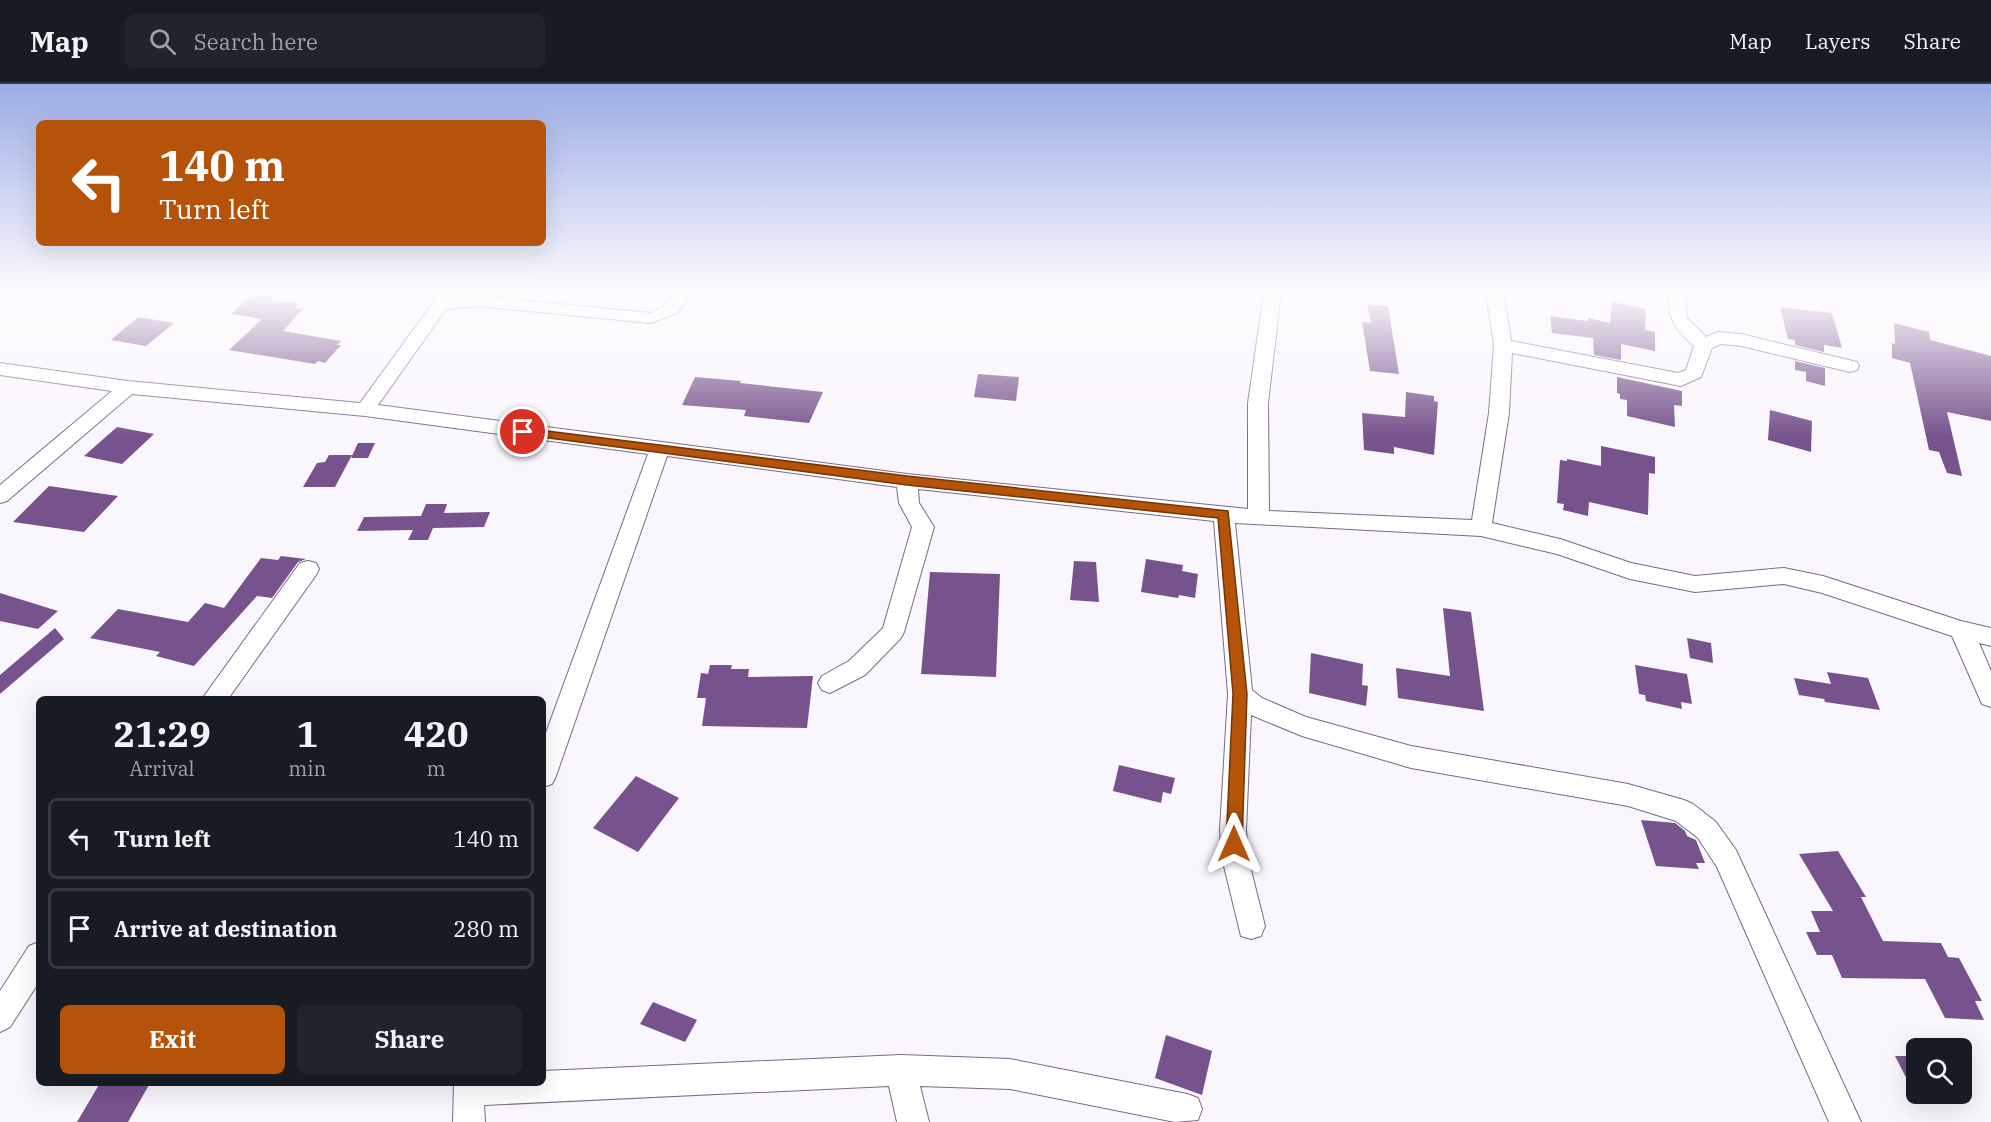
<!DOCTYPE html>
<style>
:root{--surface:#171b24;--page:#20242c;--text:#f1f3f6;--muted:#9ea1a6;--line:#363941;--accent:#b45309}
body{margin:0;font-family:"IBM Plex Serif",serif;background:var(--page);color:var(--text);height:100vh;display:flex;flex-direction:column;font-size:22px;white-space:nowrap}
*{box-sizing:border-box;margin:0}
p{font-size:20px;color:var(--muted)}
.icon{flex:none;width:33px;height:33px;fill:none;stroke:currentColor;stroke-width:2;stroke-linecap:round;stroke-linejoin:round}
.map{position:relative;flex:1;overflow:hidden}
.sheet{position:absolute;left:36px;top:612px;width:510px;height:390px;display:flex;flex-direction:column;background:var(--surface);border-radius:9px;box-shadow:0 6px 24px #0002}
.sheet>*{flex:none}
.top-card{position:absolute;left:36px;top:36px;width:510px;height:126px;border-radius:9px;box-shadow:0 6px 24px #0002;background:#b45309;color:#fff;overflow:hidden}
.tools{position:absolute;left:1906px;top:954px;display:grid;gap:12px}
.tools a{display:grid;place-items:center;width:66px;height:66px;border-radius:9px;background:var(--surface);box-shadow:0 6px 24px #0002;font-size:30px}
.pin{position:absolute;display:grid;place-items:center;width:51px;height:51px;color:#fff;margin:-26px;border:3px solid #fff;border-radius:50%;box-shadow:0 2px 6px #0007}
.me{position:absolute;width:66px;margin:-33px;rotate:0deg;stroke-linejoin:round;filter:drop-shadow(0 0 4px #0008)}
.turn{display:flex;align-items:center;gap:21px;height:126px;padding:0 24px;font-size:27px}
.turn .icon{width:78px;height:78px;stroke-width:2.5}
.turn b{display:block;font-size:42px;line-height:51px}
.eta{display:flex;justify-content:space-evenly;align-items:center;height:102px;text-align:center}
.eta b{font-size:36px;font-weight:700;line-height:42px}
.cta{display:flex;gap:12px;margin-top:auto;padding:12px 24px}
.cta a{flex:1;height:69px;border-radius:9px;background:var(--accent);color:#fff;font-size:24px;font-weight:700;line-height:69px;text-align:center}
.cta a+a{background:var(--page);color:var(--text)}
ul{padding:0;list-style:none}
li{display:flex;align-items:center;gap:18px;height:81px;margin:0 12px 9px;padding:0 12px;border:3px solid var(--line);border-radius:9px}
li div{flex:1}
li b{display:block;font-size:22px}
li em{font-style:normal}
header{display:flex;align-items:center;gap:36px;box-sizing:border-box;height:84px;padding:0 30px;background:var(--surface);border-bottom:2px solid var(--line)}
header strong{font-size:28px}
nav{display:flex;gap:33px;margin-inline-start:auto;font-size:21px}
.search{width:420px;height:54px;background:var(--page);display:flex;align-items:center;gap:15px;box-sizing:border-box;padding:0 21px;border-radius:9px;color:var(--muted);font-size:22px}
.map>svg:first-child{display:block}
.building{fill:#77538d}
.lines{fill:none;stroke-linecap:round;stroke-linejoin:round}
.street-casing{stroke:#7b6986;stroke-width:2}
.street{fill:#fff;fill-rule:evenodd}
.route{fill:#b45309;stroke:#753606;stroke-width:1.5}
</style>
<header>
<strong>Map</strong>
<div class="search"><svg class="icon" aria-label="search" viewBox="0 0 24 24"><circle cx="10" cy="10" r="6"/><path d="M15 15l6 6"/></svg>Search here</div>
<nav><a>Map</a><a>Layers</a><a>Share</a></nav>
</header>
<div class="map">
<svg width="1991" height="1038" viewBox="0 0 1991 1038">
<rect width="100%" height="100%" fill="#faf6fd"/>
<g class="building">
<path d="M 255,208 L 276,210 L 270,217 L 299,219 L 295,224 L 303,225 L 283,247 L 341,257 L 337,261 L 341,261 L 325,279 L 318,277 L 315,280 L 229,266 L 262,235 L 231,230 Z"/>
<path d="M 1612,218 L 1646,225 L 1645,246 L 1655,248 L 1655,267 L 1621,260 L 1621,276 L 1594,271 L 1593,254 L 1552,249 L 1550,232 L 1588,237 L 1588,234 L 1610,239 Z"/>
<path d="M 1367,220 L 1388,222 L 1399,290 L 1370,287 L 1362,238 L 1371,239 Z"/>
<path d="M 1780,223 L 1832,229 L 1842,264 L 1824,261 L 1824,268 L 1795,261 L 1795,256 L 1788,255 Z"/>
<path d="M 138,233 L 174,239 L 146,262 L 111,256 Z"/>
<path d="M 1894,239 L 1929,248 L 1930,256 L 1991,272 L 1991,337 L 1947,328 L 1962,392 L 1947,389 L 1939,368 L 1929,366 L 1910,279 L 1892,274 L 1892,259 L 1895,260 Z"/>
<path d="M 1795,277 L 1825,284 L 1825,302 L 1806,297 L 1806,288 L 1795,286 Z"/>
<path d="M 978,290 L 1019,293 L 1016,317 L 974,313 Z"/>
<path d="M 695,293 L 741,297 L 740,299 L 823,308 L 809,339 L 744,332 L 746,326 L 682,321 Z"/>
<path d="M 1617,293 L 1682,307 L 1682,322 L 1674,321 L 1675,343 L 1627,332 L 1627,316 L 1620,315 L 1620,310 L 1617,309 Z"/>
<path d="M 1406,308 L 1434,312 L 1434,317 L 1438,318 L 1434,371 L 1394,363 L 1394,370 L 1364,366 L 1362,329 L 1405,333 Z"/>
<path d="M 1770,326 L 1812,337 L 1811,368 L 1768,356 Z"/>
<path d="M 117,343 L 154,350 L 122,380 L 84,372 Z"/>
<path d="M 358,359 L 375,359 L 368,374 L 351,374 Z"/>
<path d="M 1601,362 L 1655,373 L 1655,390 L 1649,389 L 1648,431 L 1589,418 L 1588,432 L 1563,426 L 1564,420 L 1557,419 L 1560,376 L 1567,377 L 1567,375 L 1601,382 Z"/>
<path d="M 329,371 L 352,371 L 335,403 L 303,403 L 317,379 L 325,378 Z"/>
<path d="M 49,402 L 118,412 L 84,448 L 13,438 Z"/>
<path d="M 426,420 L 447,420 L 444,429 L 490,428 L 484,443 L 433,444 L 428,456 L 408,456 L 413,446 L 357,447 L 364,433 L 421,432 Z"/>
<path d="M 281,472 L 306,475 L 298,478 L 272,514 L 257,512 L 194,582 L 156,572 L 160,568 L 90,554 L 118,525 L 188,538 L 205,519 L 224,524 L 261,474 L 278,476 Z"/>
<path d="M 1146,475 L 1183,481 L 1182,487 L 1198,490 L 1195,514 L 1179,511 L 1178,514 L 1141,508 Z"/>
<path d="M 1074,477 L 1096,478 L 1099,518 L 1070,516 Z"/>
<path d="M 930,488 L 1000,490 L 996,593 L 921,590 Z"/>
<path d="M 0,509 L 58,527 L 38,545 L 0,537 Z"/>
<path d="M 1443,524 L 1471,528 L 1484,627 L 1398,614 L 1396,584 L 1450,592 Z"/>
<path d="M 55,544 L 64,555 L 0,610 L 0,591 Z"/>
<path d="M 1687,554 L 1711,559 L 1713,579 L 1690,574 Z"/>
<path d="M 1311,569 L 1363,580 L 1362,601 L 1368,602 L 1366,622 L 1309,609 Z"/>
<path d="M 710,581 L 732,581 L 731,585 L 749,585 L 748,593 L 813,592 L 807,644 L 702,642 L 706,614 L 697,614 L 701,589 L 708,590 Z"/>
<path d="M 1635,581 L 1687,590 L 1692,620 L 1681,618 L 1682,625 L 1646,617 L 1645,611 L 1639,610 Z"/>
<path d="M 1827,588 L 1868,594 L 1880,626 L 1825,618 L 1824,615 L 1799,611 L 1794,594 L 1831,600 Z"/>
<path d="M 1119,681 L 1175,694 L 1171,710 L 1163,708 L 1161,719 L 1113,707 Z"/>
<path d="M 636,692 L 679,714 L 638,768 L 593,744 Z"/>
<path d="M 1641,736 L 1675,739 L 1685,747 L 1687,752 L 1696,756 L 1705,779 L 1696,779 L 1699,785 L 1656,782 Z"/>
<path d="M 1838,767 L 1866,813 L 1861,813 L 1883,857 L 1941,859 L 1948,873 L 1959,874 L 1982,917 L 1975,917 L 1984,936 L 1945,934 L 1925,895 L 1842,894 L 1832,871 L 1817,871 L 1806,848 L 1820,848 L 1811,827 L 1833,827 L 1799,770 Z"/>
<path d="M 653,918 L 697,936 L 685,958 L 640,940 Z"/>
<path d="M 1166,951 L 1212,967 L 1202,1011 L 1155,994 Z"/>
<path d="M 1895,972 L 1917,972 L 1917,1015 Z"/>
<path d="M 100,999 L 150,999 L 128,1038 L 77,1038 Z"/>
</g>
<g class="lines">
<g class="street-casing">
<g id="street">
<path d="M 441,208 L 457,208 L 454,214 L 478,212 L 651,229 L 665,221 L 677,208 L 694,208 L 677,229 L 651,239 L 478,222 L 446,225 L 378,321 L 907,390 L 1248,425 L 1248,319 L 1264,208 L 1281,208 L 1268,319 L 1269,427 L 1472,436 L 1489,329 L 1494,261 L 1486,208 L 1503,208 L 1511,257 L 1678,289 L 1686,286 L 1694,262 C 1676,246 1666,233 1669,208 L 1685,208 L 1687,234 L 1706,253 L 1718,248 L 1741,250 L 1857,278 L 1859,282 L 1857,286 L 1850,288 L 1741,262 L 1721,260 L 1712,264 L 1701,293 L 1681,302 L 1512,269 L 1509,329 L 1492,439 L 1560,455 L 1631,479 L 1695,492 L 1784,484 L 1823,492 L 1961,537 L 1991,544 L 1991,562 L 1979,559 L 1991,587 L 1991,623 L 1982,620 L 1952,552 L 1822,509 L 1784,500 L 1695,508 L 1630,495 L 1557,470 L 1481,452 L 1235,439 L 1252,606 L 1262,614 L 1306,633 L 1411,662 L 1628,700 L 1684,716 L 1693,720 L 1716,738 L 1736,766 L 1861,1038 L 1829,1038 L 1717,783 L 1698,754 L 1676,737 L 1628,722 L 1411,684 L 1302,652 L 1251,631 L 1246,746 L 1248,774 L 1265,842 L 1261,852 L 1251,855 L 1241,852 L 1222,774 L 1220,746 L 1228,610 L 1214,437 L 918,405 L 919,419 L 934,443 L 904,548 L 901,554 L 865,591 L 830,609 L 822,606 L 818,599 L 822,592 L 849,577 L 883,544 L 912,443 L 899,419 L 897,403 L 667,372 L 556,692 L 552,700 L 543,703 L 543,657 L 648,370 L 365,332 L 132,310 L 7,417 L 0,419 L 0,401 L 112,307 L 0,291 L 0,279 L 128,297 L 360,319 Z"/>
<path d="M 308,477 L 316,479 L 319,485 L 316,491 L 228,615 L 202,615 L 300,479 Z"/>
<path d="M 39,858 L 39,898 L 10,943 L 0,948 L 0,907 L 29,862 Z"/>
<path d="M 901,971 L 1010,975 L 1187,1010 L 1198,1014 L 1202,1025 L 1198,1036 L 1175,1038 L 1010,1005 L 920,1002 L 929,1038 L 897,1038 L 889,1002 L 484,1021 L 485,1038 L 453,1038 L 454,999 L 543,999 L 543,987 Z"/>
</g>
</g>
<use href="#street" class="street"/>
</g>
<linearGradient id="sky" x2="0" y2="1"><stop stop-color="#9bace4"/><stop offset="0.59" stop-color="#fdfbfe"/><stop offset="1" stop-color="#fdfbfe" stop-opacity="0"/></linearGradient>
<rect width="1991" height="353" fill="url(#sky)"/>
<path class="route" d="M 523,344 L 907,392 L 1228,427 L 1247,610 L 1242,760 L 1240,765 L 1234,768 L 1228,765 L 1226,760 L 1233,610 L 1218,434 L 907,401 L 519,350 L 519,345 Z"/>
</svg>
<div class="tools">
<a><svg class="icon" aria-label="search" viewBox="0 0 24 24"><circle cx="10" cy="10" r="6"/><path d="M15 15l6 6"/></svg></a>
</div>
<div class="pin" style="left:523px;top:348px;background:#d93025"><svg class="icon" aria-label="arrive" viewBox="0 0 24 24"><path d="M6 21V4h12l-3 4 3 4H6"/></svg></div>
<svg class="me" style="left:1234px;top:760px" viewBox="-20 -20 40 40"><path d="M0-17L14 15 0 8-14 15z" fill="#b45309" stroke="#fff" stroke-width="4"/></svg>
<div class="top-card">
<div class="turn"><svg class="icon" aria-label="left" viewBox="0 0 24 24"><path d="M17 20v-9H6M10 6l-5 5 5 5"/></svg><div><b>140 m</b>Turn left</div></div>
</div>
<section class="sheet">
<div class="eta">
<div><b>21:29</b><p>Arrival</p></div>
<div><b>1</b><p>min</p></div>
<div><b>420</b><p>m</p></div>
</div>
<ul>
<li><svg class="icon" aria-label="left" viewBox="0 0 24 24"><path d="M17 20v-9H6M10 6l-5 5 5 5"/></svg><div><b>Turn left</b></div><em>140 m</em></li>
<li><svg class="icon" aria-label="arrive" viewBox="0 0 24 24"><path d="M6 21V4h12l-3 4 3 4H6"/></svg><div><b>Arrive at destination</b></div><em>280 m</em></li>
</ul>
<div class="cta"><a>Exit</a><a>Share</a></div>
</section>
</div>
